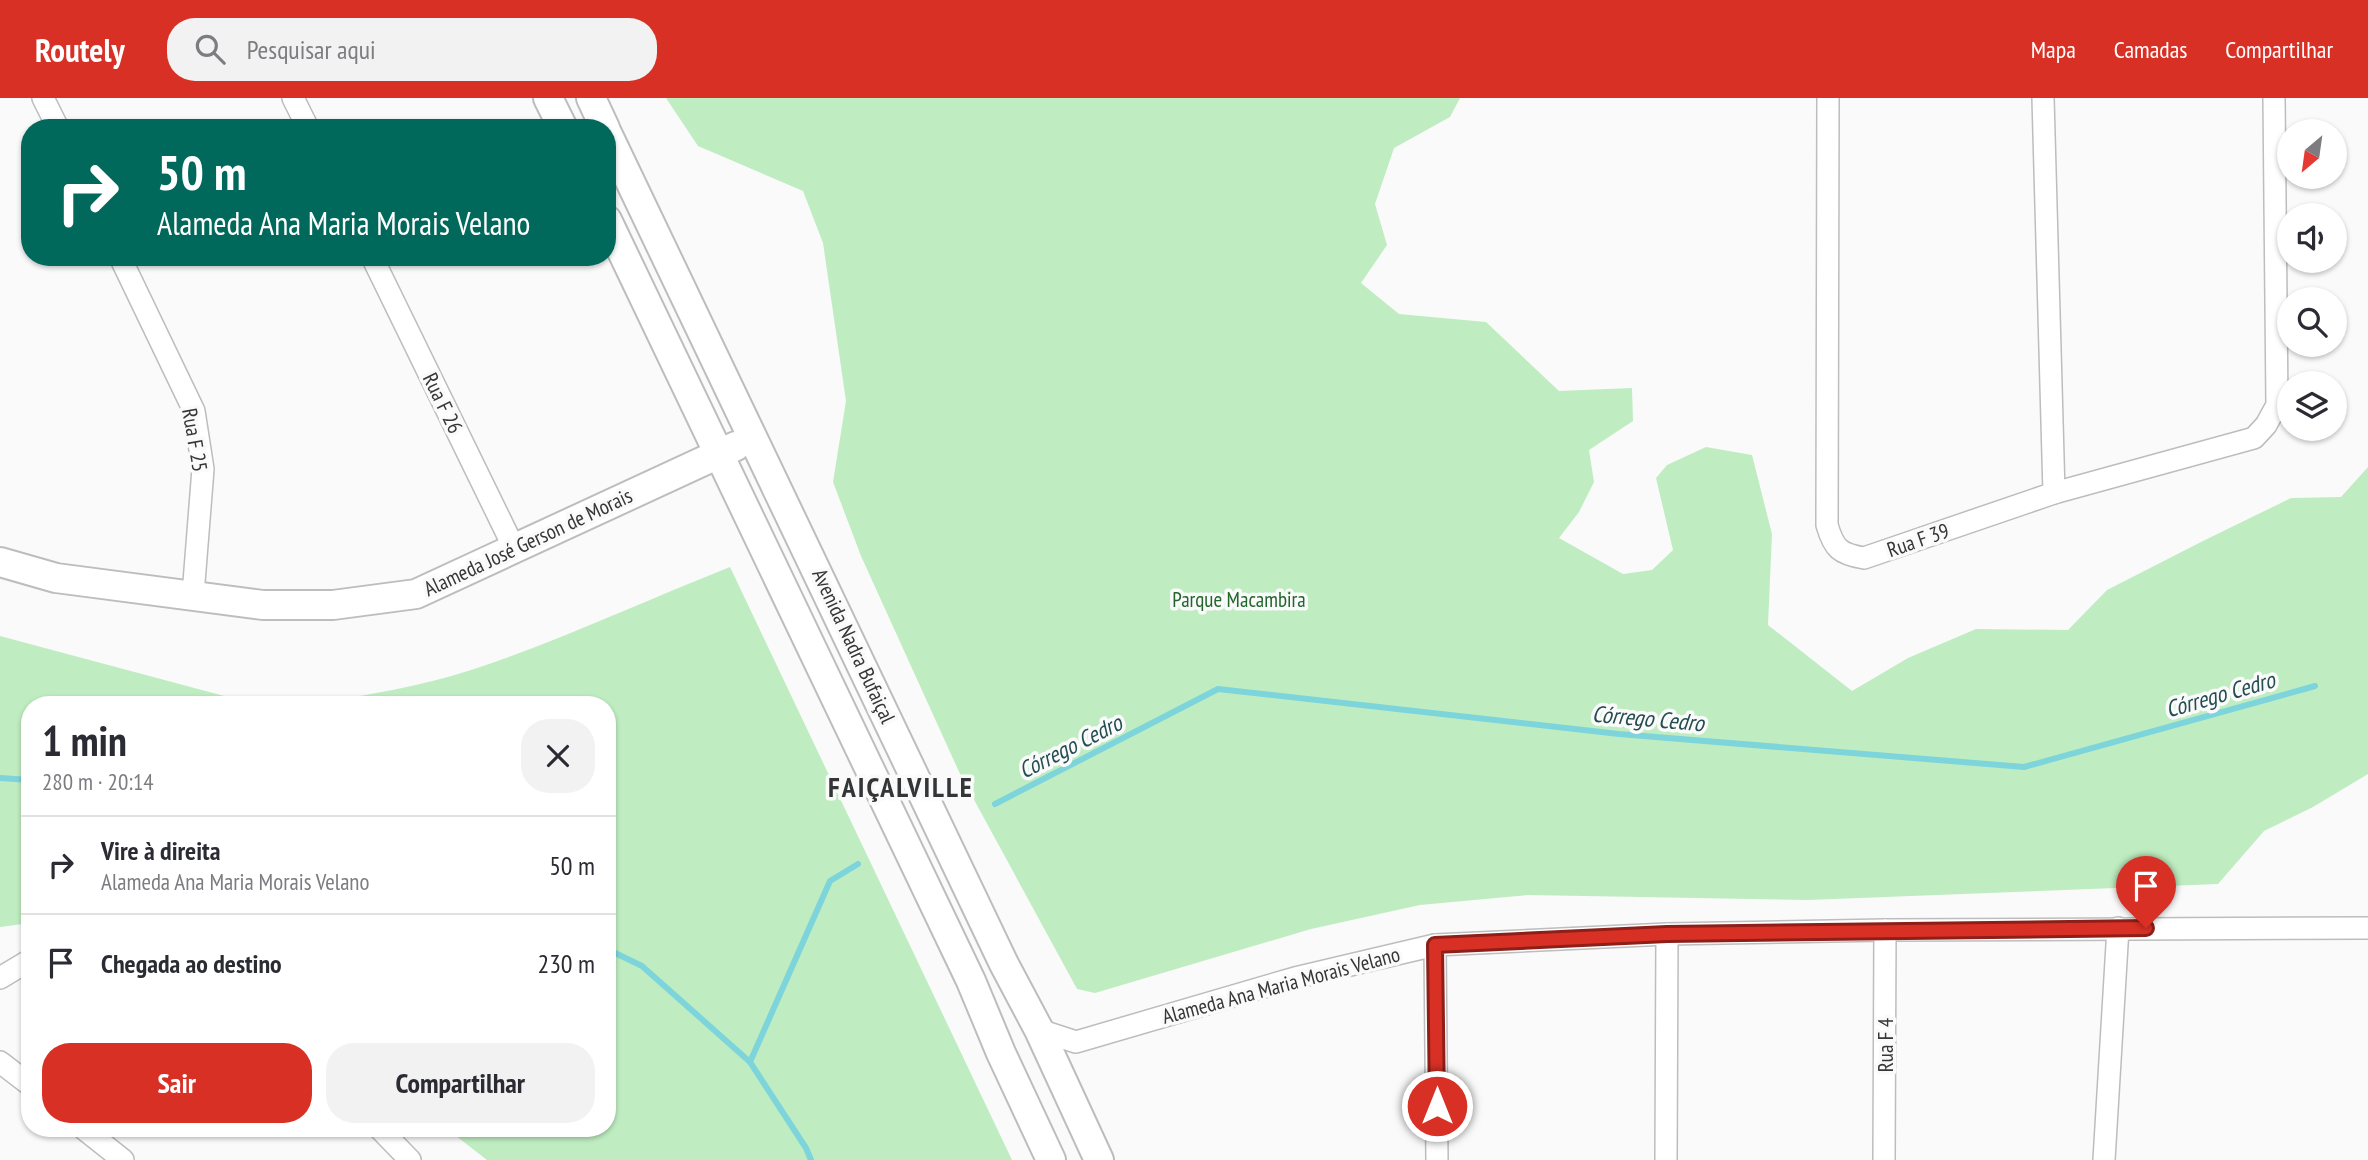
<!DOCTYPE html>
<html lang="pt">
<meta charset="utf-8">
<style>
:root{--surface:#fff;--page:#f2f2f3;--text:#2b2b33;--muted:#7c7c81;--line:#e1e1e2;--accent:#d93025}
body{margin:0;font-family:"PT Sans Narrow",sans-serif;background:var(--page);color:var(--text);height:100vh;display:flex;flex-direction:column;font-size:26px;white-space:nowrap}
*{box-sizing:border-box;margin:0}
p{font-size:23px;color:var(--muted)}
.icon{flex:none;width:38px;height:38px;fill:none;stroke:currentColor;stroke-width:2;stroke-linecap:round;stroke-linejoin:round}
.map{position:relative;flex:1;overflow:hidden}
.side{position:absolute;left:21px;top:598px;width:595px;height:441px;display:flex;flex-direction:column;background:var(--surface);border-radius:28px;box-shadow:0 2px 5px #0004}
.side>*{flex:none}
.guide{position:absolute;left:21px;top:21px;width:595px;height:147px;border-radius:28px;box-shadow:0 2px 5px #0004;background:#00695c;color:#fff;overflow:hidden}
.needle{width:46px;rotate:209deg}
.controls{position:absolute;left:2277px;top:21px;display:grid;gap:14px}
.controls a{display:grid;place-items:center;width:70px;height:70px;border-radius:50%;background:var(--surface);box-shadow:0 2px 5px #0004;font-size:35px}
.pin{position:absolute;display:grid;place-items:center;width:60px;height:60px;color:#fff;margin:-72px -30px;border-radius:50% 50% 50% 0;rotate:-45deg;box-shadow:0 0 7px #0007}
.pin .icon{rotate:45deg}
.me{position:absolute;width:77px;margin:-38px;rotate:0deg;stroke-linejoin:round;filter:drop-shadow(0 0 5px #0008)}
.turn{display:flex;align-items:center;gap:24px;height:147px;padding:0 21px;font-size:32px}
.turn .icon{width:91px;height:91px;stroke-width:2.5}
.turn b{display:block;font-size:49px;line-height:60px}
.round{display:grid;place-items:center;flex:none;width:74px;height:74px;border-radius:28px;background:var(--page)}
.headline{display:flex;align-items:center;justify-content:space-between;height:119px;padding:0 21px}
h1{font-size:42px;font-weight:600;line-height:52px}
.primary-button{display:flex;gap:14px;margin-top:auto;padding:14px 21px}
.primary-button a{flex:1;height:80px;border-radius:28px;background:var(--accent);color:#fff;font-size:28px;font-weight:600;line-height:80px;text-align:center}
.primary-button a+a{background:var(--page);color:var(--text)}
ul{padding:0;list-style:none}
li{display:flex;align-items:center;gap:21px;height:98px;padding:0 21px;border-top:2px solid var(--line)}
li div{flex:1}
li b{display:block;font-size:26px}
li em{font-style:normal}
header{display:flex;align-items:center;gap:42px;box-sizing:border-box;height:98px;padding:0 35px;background:var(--accent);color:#fff}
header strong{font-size:33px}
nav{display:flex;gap:38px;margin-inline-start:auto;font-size:24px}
.search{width:490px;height:63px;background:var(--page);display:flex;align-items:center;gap:18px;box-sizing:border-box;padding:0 24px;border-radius:28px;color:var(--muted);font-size:26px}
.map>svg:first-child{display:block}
.green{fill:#bfedc1}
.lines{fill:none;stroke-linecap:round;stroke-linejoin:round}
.stream{stroke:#7dd5db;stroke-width:6}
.street-casing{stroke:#bdbdbe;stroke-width:24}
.secondary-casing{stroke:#bdbdbe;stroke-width:32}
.street{stroke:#fff;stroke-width:21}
.secondary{stroke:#fff;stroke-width:28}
.route-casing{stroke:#8d1f18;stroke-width:18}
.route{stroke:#d93025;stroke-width:12}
.labels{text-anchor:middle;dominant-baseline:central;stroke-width:7;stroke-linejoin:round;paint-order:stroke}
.street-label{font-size:21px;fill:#363636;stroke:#fafafb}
.park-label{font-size:21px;fill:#21672c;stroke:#fafafb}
.water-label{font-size:23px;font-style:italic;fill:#244d50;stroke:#fafafb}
.district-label{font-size:28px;font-weight:bold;letter-spacing:2px;fill:#343536;stroke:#fafafb}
</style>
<header>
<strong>Routely</strong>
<div class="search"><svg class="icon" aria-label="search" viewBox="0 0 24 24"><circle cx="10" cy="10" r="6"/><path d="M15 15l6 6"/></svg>Pesquisar aqui</div>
<nav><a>Mapa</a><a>Camadas</a><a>Compartilhar</a></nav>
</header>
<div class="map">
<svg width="2368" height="1062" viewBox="0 0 2368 1062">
<rect width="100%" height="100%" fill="#fafafb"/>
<g class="green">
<path d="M 666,0 L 1460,0 L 1450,19 L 1394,50 L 1375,106 L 1387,147 L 1361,185 L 1399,216 L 1486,224 L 1559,293 L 1632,290 L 1633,323 L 1589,352 L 1594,384 L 1579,414 L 1559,440 L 1623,476 L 1652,472 L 1673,452 L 1656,380 L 1667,367 L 1706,349 L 1752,357 L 1772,436 L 1768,527 L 1852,593 L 1908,560 L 1976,531 L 2068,532 L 2107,492 L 2205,442 L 2291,400 L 2341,399 L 2368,369 L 2368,676 L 2313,709 L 2264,733 L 2218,786 L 1808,802 L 1528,797 L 1420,807 L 1311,831 L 1095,895 L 1077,891 L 960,676 L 861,458 L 833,384 L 846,303 L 823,145 L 803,93 L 698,48 Z"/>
<path d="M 730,469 L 1012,1062 L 487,1062 L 447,1031 L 607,1031 L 607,607 L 309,607 C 364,597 419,589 471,572 C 559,543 644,503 730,469 Z"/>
<path d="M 0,538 L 258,607 L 30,607 L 30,825 L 0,829 Z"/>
</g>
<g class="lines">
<g class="stream">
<path d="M 0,680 L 30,682"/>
<path d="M 995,706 L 1218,591 L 1619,636 L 2024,669 L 2315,588"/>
<path d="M 607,851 L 642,868 L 750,964 L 806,1050 L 811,1062"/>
<path d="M 750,964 L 830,783 L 858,766"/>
</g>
<g class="street-casing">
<g id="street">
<path d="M 43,0 L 58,30"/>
<path d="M 293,0 L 308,30"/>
<path d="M 1828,0 L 1827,427 C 1834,451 1840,456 1864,460 L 2054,395 L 2043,0"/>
<path d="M 120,159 L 194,313 L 203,371 L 193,497"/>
<path d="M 372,159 L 514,450"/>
<path d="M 2054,395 L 2254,340 L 2266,327 L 2277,307 L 2274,0"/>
<path d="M 1435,847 L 1437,1062"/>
<path d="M 0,880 L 30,862"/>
<path d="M 1039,932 L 1076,944 L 1295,880 L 1435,847 L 1667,836 L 1885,832 L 2368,830"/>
<path d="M 0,964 L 30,987"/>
<path d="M 84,1031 L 123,1062"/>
<path d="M 380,1031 L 410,1062"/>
<path d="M 1666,1062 L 1667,836"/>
<path d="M 1884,1062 L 1885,832"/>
<path d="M 2104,1062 L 2118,830"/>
</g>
</g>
<g class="secondary-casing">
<g id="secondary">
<path d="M 548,0 L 563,30"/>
<path d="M 591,0 L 605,30"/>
<path d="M 607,35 L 1004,866 L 1039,932 L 1099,1062"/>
<path d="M 607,122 L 971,883 L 1001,955 L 1051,1062"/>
<path d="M 0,464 L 56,480 L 263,507 L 333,507 L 416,496 L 736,348"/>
</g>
</g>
<use href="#street" class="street"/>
<use href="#secondary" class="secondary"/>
</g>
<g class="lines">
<g class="route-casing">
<path id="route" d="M 1437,1008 L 1435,847 L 1667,836 L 2146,830"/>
</g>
<use href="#route" class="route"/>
</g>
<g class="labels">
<g class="street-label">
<text transform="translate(443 305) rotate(64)">Rua F 26</text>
<text transform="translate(195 342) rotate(80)">Rua F 25</text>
<text transform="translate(1918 442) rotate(-19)">Rua F 39</text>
<text transform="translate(528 444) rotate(-25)">Alameda José Gerson de Morais</text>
<text transform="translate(854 548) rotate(65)">Avenida Nadra Bufaiçal</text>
<text transform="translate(1281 887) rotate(-15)">Alameda Ana Maria Morais Velano</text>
<text transform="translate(1885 947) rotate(-90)">Rua F 4</text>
</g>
<g class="park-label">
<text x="1239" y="501">Parque Macambira</text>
</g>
<g class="water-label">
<text transform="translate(2220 596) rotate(-16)">Córrego Cedro</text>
<text transform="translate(1648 620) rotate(5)">Córrego Cedro</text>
<text transform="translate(1070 648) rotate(-27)">Córrego Cedro</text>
</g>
<g class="district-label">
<text x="901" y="688">FAIÇALVILLE</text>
</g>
</g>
</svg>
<div class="controls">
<a><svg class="needle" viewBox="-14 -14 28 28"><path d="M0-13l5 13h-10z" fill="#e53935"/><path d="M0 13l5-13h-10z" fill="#7c7c81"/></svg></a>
<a><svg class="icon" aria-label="sound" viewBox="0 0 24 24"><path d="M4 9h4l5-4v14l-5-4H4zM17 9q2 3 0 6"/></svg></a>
<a><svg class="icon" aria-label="search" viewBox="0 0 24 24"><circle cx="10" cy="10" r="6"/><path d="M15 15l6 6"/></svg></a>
<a><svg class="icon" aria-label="layers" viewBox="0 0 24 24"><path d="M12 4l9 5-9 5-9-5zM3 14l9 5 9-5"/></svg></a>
</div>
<div class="pin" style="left:2146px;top:830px;background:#d93025"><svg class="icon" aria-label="arrive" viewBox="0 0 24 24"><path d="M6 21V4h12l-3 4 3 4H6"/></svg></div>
<svg class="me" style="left:1437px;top:1008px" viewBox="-20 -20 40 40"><circle r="17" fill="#d93025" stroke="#fff" stroke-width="3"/><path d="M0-11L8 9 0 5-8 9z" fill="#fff"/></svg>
<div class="guide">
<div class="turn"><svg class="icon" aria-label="right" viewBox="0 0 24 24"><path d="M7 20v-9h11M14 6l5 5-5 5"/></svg><div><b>50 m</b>Alameda Ana Maria Morais Velano</div></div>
</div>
<section class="side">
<div class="headline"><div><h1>1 min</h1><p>280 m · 20:14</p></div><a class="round"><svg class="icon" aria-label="close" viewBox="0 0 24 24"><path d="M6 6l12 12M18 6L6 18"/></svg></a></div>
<ul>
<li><svg class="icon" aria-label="right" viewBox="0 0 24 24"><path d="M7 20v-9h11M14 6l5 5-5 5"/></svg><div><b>Vire à direita</b><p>Alameda Ana Maria Morais Velano</p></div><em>50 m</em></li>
<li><svg class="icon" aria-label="arrive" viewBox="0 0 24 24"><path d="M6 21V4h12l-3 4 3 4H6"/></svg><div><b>Chegada ao destino</b></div><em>230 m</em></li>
</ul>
<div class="primary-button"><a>Sair</a><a>Compartilhar</a></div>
</section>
</div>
